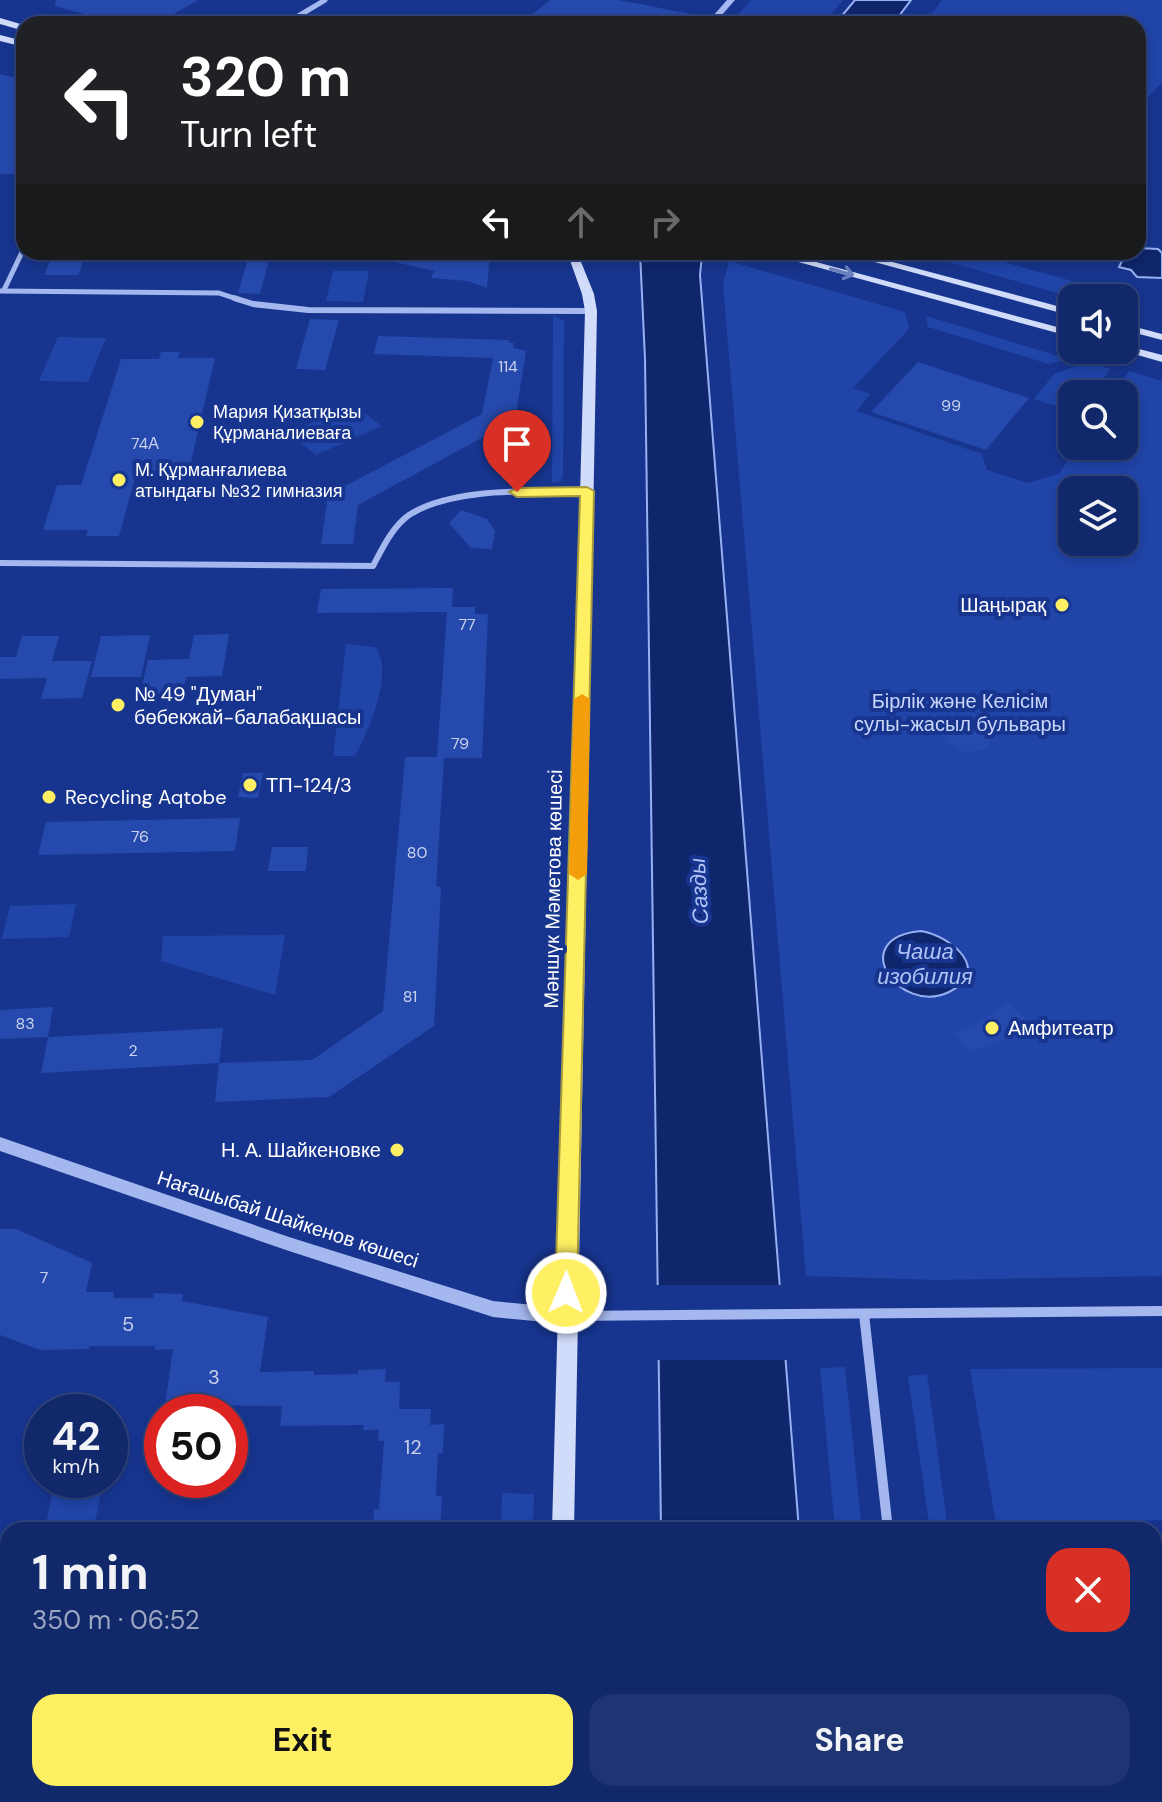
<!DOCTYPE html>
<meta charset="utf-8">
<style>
:root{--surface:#11286b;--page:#1e3473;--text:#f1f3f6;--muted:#9ca6c1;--line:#30447e;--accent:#ffef62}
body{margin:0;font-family:"DM Sans",sans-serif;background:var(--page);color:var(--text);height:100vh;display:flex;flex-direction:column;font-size:30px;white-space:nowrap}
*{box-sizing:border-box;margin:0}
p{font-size:26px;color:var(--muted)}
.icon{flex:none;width:44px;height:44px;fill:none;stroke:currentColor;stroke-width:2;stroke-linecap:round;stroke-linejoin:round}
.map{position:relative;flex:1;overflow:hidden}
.panel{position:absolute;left:0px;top:1522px;width:1162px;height:280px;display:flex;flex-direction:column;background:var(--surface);border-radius:24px 24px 0 0;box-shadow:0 4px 12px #0003,0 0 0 2px var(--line)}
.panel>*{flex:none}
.hud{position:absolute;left:16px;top:16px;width:1130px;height:244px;border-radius:24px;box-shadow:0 4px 12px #0003,0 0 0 2px var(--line);background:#202124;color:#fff;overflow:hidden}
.buttons{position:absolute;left:1058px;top:284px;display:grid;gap:16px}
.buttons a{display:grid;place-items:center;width:80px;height:80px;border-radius:16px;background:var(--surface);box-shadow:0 4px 12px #0003,0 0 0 2px var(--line);font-size:40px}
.speed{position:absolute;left:24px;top:1394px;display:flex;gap:16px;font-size:40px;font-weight:700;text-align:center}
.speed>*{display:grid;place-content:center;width:104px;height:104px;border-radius:50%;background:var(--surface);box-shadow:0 4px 12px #0003,0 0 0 2px var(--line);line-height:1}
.speed small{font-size:20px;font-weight:400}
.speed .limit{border:12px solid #d22;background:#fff;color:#111}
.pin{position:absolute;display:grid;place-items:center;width:68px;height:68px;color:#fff;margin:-82px -34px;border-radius:50% 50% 50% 0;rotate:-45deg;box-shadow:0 0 8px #0007}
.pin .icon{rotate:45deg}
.me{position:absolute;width:88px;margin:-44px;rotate:1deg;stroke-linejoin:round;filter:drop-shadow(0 0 6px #0008)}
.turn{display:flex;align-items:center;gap:28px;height:168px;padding:0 32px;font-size:36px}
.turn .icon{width:104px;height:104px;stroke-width:2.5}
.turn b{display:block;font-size:56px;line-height:68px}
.lanes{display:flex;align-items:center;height:76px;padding:0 32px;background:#0003;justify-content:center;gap:40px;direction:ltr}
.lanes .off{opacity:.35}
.round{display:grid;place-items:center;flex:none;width:84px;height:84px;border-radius:24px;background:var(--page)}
.summary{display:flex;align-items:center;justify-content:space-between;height:136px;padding:0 32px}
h1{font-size:48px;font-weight:700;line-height:60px}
.cta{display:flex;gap:16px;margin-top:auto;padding:16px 32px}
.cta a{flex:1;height:92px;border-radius:24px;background:var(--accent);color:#111;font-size:32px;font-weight:700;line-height:92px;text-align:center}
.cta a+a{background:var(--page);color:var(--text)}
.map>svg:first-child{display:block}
.green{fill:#2044a8;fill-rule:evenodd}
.water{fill:#0f256c;stroke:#96b0f2;stroke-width:2}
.pier{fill:#17358f}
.building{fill:#2649ad}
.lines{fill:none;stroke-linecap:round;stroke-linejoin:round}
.minor-far2{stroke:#a4b8ef;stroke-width:5}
.minor-far1{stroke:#a4b8ef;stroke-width:6}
.minor{stroke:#a4b8ef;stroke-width:10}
.tertiary{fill:#a4b8ef;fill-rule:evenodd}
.secondary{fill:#d1dcfb;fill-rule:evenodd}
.oneway{stroke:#6b80c0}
.route{fill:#ffef62;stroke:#a69b40;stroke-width:2}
.slow{fill:#f59e0b}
.poi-dot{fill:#ffef62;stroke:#17358f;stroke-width:3}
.labels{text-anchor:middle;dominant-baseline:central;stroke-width:8;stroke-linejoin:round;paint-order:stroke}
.number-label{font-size:16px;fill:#c9d2ea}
.far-poi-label{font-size:18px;fill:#fff;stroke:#17358f;text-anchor:start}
.poi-label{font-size:20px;fill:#fff;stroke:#17358f;text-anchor:start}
.park-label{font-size:20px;fill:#cad7fb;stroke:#17358f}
.street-label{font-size:20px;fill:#fff;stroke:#17358f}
.near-number-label{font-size:20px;fill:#c9d2ea}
.water-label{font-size:22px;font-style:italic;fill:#b0c3f6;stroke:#17358f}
</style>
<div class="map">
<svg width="1162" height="1802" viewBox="0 0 1162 1802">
<rect width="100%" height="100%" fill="#17358f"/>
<g class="green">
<path d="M 751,0 L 843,0 L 823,24 L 730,24 Z"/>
<path d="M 942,0 L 1162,0 L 1162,82 L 1138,109 L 1138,24 L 924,24 Z"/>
<path d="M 968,252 L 1086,285 L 1075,298 L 924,255 Z"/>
<path d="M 729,261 L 905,312 L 909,329 L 853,388 L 870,394 L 857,411 L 982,454 L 987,470 L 1028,483 L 1059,474 L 1077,446 L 1124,446 L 1124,394 L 1111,394 L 1129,371 L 1162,381 L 1162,1276 L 936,1280 L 806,1276 L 723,284 ZM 1072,490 L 1124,490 L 1124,542 L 1072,542 Z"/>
<path d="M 333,271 L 369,271 L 363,302 L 326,301 Z"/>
<path d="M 553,315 L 564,321 L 563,474 L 561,481 L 552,483 Z"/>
<path d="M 926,316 L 1068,359 L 1049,364 L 928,327 Z"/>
<path d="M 58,337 L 106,338 L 88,382 L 39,381 Z"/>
<path d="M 1087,362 L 1111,369 L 1091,394 L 1072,394 L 1072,411 L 1034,399 L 1054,374 Z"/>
<path d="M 353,405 L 382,426 L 316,455 L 288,433 Z"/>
<path d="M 346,644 L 375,647 C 395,671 368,732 355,756 L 333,756 Z"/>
<path d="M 76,904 L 69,937 L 2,939 L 10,906 Z"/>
<path d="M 285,935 L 275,995 L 161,961 L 163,936 Z"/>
<path d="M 845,1367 L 862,1530 L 835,1530 L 820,1368 Z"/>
<path d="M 1162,1368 L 1162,1520 L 1106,1522 L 1108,1530 L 997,1530 L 970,1369 Z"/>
<path d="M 927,1374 L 948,1530 L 930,1530 L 908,1376 Z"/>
<path d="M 55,1480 L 103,1480 L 94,1530 L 45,1530 Z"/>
<path d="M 502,1493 L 534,1494 L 533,1530 L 501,1530 Z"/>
<path d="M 1154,1751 L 1162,1751 L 1162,1802 L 1116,1802 L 1114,1794 L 1154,1794 Z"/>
<path d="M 365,1794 L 455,1794 L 454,1802 L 357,1802 Z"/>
</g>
<g class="water">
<path d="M 855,0 L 911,0 L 893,24 L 835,24 Z"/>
<path d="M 1138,248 L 1158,249 L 1162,253 L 1162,278 L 1137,277 L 1131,270 L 1119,267 L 1122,261 L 1117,255 L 1138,252 Z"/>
<path d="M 640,252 L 706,252 L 702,255 L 700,275 L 799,1530 L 661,1530 L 645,359 Z"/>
<path d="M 921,931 C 951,936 993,971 949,992 C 899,1016 845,938 921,931 Z"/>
<path d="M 666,1794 L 819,1794 L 820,1802 L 666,1802 Z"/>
</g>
<path class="pier" d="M 653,1285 L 784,1285 L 790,1360 L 654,1360 Z"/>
<g class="building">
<path d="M 56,0 L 198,0 L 156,24 L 122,24 L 55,6 Z"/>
<path d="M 550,0 L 619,0 L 696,15 L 695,24 L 521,24 Z"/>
<path d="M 0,74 L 24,80 L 24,174 L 0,174 Z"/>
<path d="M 54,252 L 87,252 L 78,275 L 44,275 Z"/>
<path d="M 250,252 L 271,252 L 260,294 L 238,293 Z"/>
<path d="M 387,252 L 490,252 L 487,288 L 468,281 L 431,278 L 434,271 L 386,260 Z"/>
<path d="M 310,319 L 339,320 L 325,370 L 296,369 Z"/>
<path d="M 378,336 L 509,340 L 509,343 L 514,343 L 513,348 L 526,351 L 515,420 L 358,505 L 353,544 L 321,544 L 328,495 L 482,414 L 493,358 L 374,354 Z"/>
<path d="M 161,352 L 180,352 L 178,358 L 215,358 L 190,466 L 157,466 L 154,475 L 136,475 L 119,536 L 86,536 L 88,530 L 43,530 L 57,485 L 81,485 L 121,359 L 159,359 Z"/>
<path d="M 918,362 L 973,380 L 1029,398 L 986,450 L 871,412 Z"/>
<path d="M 461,510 L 487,519 L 495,531 L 492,549 L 471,548 L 449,523 Z"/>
<path d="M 453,588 L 452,607 L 475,607 L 475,614 L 488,614 L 482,758 L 444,758 L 436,886 L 441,887 L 434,1026 L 329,1097 L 215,1102 L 219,1063 L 312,1060 L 383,1011 L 405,757 L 437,757 L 447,612 L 317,613 L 321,589 Z"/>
<path d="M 229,634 L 222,676 L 186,677 L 182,697 L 139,698 L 148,660 L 189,659 L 194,635 Z"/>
<path d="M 150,635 L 141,677 L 91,677 L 101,636 Z"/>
<path d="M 22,636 L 59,636 L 52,661 L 92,661 L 82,698 L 41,699 L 47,678 L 0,679 L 0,657 L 16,657 Z"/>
<path d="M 966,722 L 986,730 L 991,740 L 986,749 L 966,753 L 949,743 L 946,739 L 948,729 Z"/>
<path d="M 243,773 L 263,773 L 258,798 L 238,797 Z"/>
<path d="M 240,818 L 235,851 L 38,855 L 46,822 Z"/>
<path d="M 272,847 L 308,847 L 306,871 L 268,871 Z"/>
<path d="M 1007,1003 L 1028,1020 L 999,1042 L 969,1053 L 954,1032 L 979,1023 Z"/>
<path d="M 53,1007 L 48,1037 L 0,1039 L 0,1010 Z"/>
<path d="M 223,1028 L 219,1063 L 41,1073 L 48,1037 Z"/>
<path d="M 0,1229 L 16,1229 L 92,1263 L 86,1292 L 114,1292 L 113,1298 L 153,1298 L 154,1293 L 183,1294 L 182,1301 L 268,1317 L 260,1372 L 314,1371 L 314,1375 L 358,1374 L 358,1370 L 386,1369 L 385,1382 L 400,1382 L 399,1409 L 431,1409 L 430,1425 L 444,1424 L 443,1453 L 438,1453 L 436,1496 L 442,1496 L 440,1526 L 420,1526 L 420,1530 L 373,1530 L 374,1509 L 379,1509 L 384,1441 L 378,1441 L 379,1430 L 363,1430 L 364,1425 L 280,1426 L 282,1406 L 165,1405 L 173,1349 L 155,1350 L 155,1346 L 90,1346 L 89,1349 L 40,1350 L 0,1335 Z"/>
</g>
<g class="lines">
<g class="minor-far2">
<path d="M 285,24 L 325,0"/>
<path d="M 4,290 L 24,248"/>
<path d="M 0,291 L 219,293 L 240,300"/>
</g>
<g class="minor-far1">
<path d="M 234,298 L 253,304 L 308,310 L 591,311"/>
<path d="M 0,563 L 373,566 C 382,549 392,527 409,515 C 454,486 535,492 587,491"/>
</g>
<g class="minor">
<path d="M 864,1314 L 888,1530"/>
<path d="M 567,1316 L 1162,1311"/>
<path d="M 917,1794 L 918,1802"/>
</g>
<g class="tertiary">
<path d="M 727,0 L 735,0 L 714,24 L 706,24 Z"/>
<path d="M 0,1137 L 289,1237 L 493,1301 L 566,1308 L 572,1311 L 574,1316 L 572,1321 L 566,1324 L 493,1317 L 289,1251 L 0,1151 Z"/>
</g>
<g class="secondary">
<path d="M 0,18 L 24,25 L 24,31 L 0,24 Z"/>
<path d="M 0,35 L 24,41 L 24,47 L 0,41 Z"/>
<path d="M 567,252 L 577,252 L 594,294 L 597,311 L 574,1530 L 552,1530 L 585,311 L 582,294 Z"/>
<path d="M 762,252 L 779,252 L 1072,331 L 1072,337 Z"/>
<path d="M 838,252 L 855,252 L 1072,310 L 1072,316 Z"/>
<path d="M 1124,324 L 1162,334 L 1162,340 L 1124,330 Z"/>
<path d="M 1124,345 L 1162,355 L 1162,362 L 1120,350 L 1124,350 Z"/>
<rect x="547" y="1794" width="24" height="8"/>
</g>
</g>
<defs><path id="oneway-shaft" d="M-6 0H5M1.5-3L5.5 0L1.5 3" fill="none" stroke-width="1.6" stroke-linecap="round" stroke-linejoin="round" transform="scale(2)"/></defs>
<use class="oneway" href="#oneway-shaft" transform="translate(842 272) rotate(15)"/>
<path class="route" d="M 587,487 L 594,491 L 577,1293 L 574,1300 L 566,1303 L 559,1300 L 555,1293 L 580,496 L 517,497 L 509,492 L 517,488 Z"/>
<path class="slow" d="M 582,694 L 590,699 L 587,874 L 578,880 L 569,874 L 574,699 Z"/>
<g class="poi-dot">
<circle cx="197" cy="422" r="8"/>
<circle cx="119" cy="480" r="8"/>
<circle cx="1062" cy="605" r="8"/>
<circle cx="118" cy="705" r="8"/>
<circle cx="250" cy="785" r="8"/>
<circle cx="49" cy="797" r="8"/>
<circle cx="992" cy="1028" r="8"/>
<circle cx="397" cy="1150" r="8"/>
</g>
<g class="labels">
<g class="number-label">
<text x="508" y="366">114</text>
<text x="951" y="405">99</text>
<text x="145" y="443">74А</text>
<text x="467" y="624">77</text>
<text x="460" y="743">79</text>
<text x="140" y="836">76</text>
<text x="417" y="852">80</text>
<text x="410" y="996">81</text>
<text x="25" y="1023">83</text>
<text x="133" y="1050">2</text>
<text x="44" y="1277">7</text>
</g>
<g class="far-poi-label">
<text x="213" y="412">Мария Қизатқызы<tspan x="213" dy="21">Құрманалиеваға</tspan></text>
<text x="135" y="470">М. Құрманғалиева<tspan x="135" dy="21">атындағы №32 гимназия</tspan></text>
</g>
<g class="poi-label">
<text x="1046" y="605" text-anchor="end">Шаңырақ</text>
<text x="134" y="694">№ 49 "Думан"<tspan x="134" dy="23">бөбекжай-балабақшасы</tspan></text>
<text x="266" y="785">ТП-124/3</text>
<text x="65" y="797">Recycling Aqtobe</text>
<text x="1008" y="1028">Амфитеатр</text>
<text x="381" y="1150" text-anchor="end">Н. А. Шайкеновке</text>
</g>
<g class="park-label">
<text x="960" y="701">Бірлік және Келісім<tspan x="960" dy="23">сулы-жасыл бульвары</tspan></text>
</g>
<g class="street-label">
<text transform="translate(553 889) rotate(-89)">Мәншүк Мәметова көшесі</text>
<text transform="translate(288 1219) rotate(18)">Нағашыбай Шайкенов көшесі</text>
</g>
<g class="near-number-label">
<text x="128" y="1324">5</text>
<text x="214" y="1377">3</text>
<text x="413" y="1447">12</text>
</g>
<g class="water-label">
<text transform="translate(699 891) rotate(-93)">Сазды</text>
<text x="925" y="951">Чаша<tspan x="925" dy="25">изобилия</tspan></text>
</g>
</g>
</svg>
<div class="buttons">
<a><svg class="icon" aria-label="sound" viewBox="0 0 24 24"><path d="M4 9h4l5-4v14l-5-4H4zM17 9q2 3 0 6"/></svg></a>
<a><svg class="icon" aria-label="search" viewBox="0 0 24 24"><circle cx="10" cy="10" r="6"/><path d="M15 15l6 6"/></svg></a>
<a><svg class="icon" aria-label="layers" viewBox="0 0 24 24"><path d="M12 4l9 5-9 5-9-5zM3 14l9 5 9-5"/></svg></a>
</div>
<div class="speed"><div>42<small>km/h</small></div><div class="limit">50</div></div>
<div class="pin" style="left:517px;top:492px;background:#d93025"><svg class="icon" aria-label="arrive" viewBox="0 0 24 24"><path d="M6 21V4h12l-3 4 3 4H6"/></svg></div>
<svg class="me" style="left:566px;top:1293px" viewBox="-20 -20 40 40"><circle r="17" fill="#ffef62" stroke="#fff" stroke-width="3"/><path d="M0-11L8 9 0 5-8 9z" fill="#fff"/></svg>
<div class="hud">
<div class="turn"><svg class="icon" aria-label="left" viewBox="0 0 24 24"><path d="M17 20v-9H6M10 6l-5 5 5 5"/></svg><div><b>320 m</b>Turn left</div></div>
<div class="lanes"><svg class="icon" aria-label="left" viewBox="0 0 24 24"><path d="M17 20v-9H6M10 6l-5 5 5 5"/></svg><svg class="icon off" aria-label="ahead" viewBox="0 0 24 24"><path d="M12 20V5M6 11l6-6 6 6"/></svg><svg class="icon off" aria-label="right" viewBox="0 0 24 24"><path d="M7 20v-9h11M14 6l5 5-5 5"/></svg></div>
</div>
<section class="panel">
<div class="summary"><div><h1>1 min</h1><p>350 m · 06:52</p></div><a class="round" style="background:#d93025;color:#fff"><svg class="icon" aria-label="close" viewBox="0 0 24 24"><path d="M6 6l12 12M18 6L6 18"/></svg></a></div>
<div class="cta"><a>Exit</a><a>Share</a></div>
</section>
</div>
